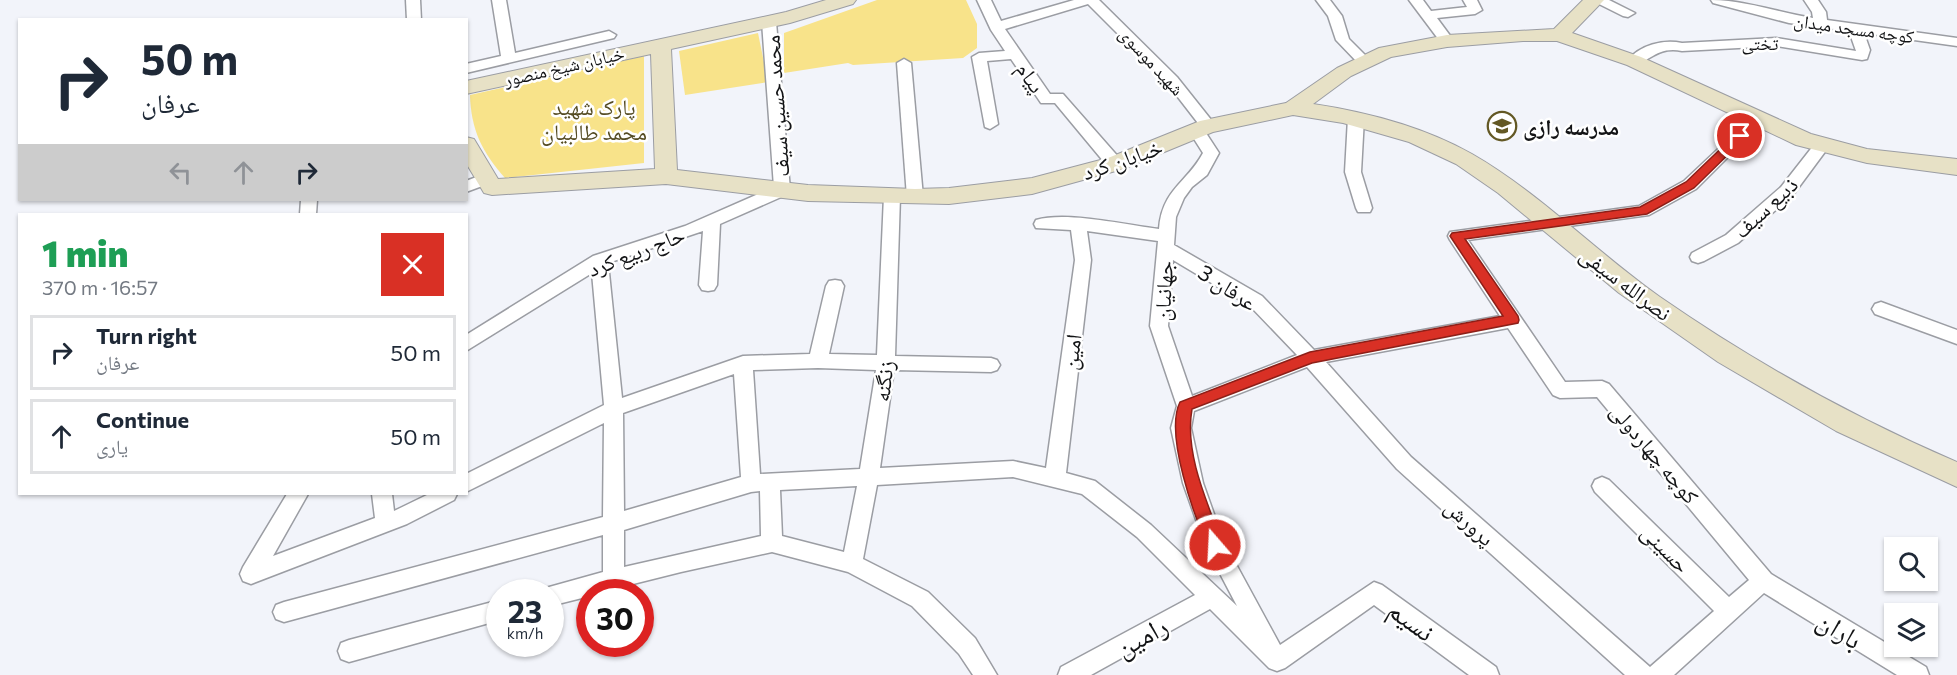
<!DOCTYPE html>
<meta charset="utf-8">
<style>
:root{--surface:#fff;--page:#f6f6f7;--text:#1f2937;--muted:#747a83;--line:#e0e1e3}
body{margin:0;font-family:Commissioner,"Noto Naskh Arabic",sans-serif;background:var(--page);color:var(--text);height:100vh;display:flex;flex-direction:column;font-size:22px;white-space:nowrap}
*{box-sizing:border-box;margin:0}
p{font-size:20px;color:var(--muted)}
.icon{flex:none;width:33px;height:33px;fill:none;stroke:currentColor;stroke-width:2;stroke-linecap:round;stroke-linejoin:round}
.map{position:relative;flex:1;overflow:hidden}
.drawer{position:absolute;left:18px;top:213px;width:450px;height:282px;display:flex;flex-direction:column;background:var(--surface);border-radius:0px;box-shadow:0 2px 4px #0004}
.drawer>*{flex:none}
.top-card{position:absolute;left:18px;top:18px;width:450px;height:183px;border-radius:0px;box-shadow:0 2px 4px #0004;background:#fff;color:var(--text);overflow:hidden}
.buttons{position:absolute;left:1884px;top:537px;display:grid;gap:12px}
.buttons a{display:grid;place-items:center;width:54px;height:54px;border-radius:0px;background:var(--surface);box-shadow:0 2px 4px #0004;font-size:30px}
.speed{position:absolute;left:486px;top:579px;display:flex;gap:12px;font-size:30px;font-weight:700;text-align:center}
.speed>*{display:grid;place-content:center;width:78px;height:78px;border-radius:50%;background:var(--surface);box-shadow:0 2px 4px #0004;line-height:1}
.speed small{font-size:15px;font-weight:400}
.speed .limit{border:9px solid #d22;background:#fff;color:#111}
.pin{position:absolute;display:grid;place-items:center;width:51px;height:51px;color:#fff;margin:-26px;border:3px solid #fff;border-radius:50%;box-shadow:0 2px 6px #0007}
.me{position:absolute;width:66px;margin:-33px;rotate:341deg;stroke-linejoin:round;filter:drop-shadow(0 0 4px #0008)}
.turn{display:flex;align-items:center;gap:21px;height:126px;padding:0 24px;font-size:27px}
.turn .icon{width:78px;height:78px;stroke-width:2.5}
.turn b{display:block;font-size:42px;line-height:51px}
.lanes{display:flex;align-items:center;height:57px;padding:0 24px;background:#0003;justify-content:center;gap:30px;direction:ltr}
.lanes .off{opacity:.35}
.round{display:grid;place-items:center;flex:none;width:63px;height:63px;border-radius:0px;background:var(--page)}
.overview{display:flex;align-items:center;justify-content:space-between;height:102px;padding:0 24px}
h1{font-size:36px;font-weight:800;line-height:45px;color:#1e9e55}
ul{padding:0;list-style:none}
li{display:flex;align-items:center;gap:18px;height:75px;margin:0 12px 9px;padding:0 12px;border:3px solid var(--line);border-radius:0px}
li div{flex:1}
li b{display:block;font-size:22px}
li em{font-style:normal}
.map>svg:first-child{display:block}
.green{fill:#f8e38a}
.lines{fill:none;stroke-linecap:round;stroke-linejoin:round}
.street-casing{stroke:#9b9da3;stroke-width:3}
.secondary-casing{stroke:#9b9da3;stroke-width:2}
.street{fill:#fff;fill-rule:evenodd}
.secondary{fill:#e7e1c6;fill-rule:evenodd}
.route{fill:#d93025;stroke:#8d1f18;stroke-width:1.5}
.labels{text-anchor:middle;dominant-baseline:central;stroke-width:5;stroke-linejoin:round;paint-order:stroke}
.far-street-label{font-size:18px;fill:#131416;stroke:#fff}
.street-label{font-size:22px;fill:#131416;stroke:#fff}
.park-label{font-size:22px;fill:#554c23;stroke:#fff}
.poi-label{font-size:22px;font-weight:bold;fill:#131416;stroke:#fff;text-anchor:start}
.near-street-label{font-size:27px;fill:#131416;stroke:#fff}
</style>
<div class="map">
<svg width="1957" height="675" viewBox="0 0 1957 675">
<rect width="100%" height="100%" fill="#f2f4fa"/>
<g class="green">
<path d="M 877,0 L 966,0 L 977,24 L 977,48 L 963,58 L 853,65 L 848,63 L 784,73 L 784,33 Z"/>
<path d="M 758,33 L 768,82 L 685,95 L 679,51 Z"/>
<path d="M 644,56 L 644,163 L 505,178 C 482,152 471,130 470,95 Z"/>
</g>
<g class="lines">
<g class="street-casing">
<g id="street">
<path d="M 406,0 L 420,0 L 421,20 L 407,20 Z"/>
<path d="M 492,0 L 506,0 L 515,53 L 609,31 L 616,35 L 614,38 L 466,73 L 466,64 L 501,56 Z"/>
<path d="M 977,0 L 991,0 L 1001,21 L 1074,0 L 1099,0 L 1177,77 L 1216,126 L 1213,129 L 1204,130 L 1219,153 L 1207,175 L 1192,187 L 1184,198 L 1176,217 L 1174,245 L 1262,296 L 1314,350 L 1500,316 L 1450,240 L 1448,236 L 1450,232 L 1639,206 L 1684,181 L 1752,117 L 1762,117 L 1765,120 L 1696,189 L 1649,215 L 1468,240 L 1565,382 L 1602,381 L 1609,384 L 1771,574 L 1926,667 L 1929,675 L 1897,675 L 1764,593 L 1674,675 L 1625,675 L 1397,469 L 1307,367 L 1194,411 L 1191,428 L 1203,483 L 1224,542 L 1280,645 L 1374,582 L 1382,585 L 1496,667 L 1499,675 L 1469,675 L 1374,605 L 1285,668 L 1277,671 L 1269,668 L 1210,609 L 1091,675 L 1058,675 L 1061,667 L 1195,595 L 1137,537 L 1082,494 L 1013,477 L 877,485 L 863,559 L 928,592 L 975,638 L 997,675 L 973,675 L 959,654 L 912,606 L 848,572 L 772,552 L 681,572 L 601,592 L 590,592 L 590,596 L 550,606 L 550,592 L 541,592 L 542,589 L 603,572 L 603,535 L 284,622 L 276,619 L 273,612 L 276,605 L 284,602 L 603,517 L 604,423 L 466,492 L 466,474 L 604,405 L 592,273 L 466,351 L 466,335 L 593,256 L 685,226 L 774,187 L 762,22 L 769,18 L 776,22 L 790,190 L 788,194 L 720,224 L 717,285 L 714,290 L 708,291 L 702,290 L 699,285 L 703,231 L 608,263 L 622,398 L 743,356 L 810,354 L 826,286 L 829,281 L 835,280 L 841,281 L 844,286 L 829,354 L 877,355 L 884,196 L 886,192 L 898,192 L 900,196 L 895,356 L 991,358 L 997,360 L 1000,365 L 997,370 L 991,372 L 894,370 L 880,468 L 1013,461 L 1046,468 L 1075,260 L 1071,230 L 1036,228 L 1034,224 L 1036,220 C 1067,211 1126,225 1159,229 C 1162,189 1187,183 1203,153 L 1189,131 L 1192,127 L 1201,127 L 1167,83 L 1088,4 L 1005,29 L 1050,94 L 1063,94 L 1121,160 L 1123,164 L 1121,168 L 1109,168 L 1055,103 L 1041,103 L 1011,59 L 987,61 L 998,124 L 990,129 L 985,127 L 972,57 L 979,53 L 1005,51 L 991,30 ZM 1087,231 L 1158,241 L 1150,326 L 1177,406 L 1171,428 L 1183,483 L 1205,545 L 1237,606 L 1151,525 L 1095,481 L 1066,473 L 1091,260 ZM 1173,260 L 1250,306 L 1297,355 L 1192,396 L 1168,326 ZM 1508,328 L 1553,395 L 1560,398 L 1597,397 L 1749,580 L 1729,597 L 1609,480 L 1602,477 L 1595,480 L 1592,486 L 1595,492 L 1714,611 L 1650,667 L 1411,457 L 1326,362 ZM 818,368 L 876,370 L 860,469 L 760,474 L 753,370 ZM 734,374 L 741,477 L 624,511 L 623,413 ZM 857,486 L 844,552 L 782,536 L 780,490 ZM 760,491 L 761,536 L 624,567 L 624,530 L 751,492 Z"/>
<path d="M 1316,0 L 1330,0 L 1342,16 L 1349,39 L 1371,61 L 1369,64 L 1359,64 L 1336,40 L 1328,16 Z"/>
<path d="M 1409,0 L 1423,0 L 1431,11 L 1467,7 L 1463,0 L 1477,0 L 1482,10 L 1475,14 L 1437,18 L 1454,41 L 1447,45 L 1442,44 Z"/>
<path d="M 1591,0 L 1609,0 L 1635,13 L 1628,17 L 1623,16 Z"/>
<path d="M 1711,0 C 1746,0 1779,13 1813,18 L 1812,12 L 1804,0 L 1818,0 L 1826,12 L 1827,20 L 1957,38 L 1957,46 L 1864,33 L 1870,50 L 1867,59 L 1862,60 L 1776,46 L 1682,51 C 1654,45 1646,68 1629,64 L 1627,61 C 1640,45 1663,39 1682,43 L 1776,38 L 1856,51 L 1849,31 L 1789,23 L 1713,3 Z"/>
<path d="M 904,59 L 911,63 L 923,197 L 921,201 L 909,201 L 907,197 L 897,63 Z"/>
<path d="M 1356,113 L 1364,118 L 1361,172 L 1372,208 L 1370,212 L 1358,212 L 1356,208 L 1345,172 L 1348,118 Z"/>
<path d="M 1822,140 L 1830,145 L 1793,195 L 1738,243 L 1704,261 L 1698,263 L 1692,261 L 1690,257 L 1692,253 L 1726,235 L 1781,187 L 1817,141 Z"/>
<path d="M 487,173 L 493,174 L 495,178 L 493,182 L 466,192 L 466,181 Z"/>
<path d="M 301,200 L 317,200 L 316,214 L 300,214 Z"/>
<path d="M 1881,302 L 1957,330 L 1957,344 L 1875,314 L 1872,309 L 1875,304 Z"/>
<path d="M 287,494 L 308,494 L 273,556 L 375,518 L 372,494 L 392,494 L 394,511 L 429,494 L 457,494 L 454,500 L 407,524 L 251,584 L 243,581 L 240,574 L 243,567 Z"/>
<path d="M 500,600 L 500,620 L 349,662 L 341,659 L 338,651 L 341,643 L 349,640 Z"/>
</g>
</g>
<g class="secondary-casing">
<path id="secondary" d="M 826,0 L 856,0 L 853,4 L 790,23 L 671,49 L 677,170 L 808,185 L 915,189 L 949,188 L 1032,178 L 1108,158 L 1200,121 L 1286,103 L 1337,68 L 1379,48 L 1447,35 L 1554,29 L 1583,0 L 1604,0 L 1572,33 L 1641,57 L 1811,134 L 1867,149 L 1957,159 L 1957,175 L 1867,163 L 1796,145 L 1627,65 L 1557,41 L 1523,41 L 1447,47 L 1391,57 L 1351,76 L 1313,104 C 1367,112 1424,127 1472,154 C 1540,193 1596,252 1660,297 C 1754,362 1852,417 1957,462 L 1957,487 L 1836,431 L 1718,362 L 1619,293 L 1498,193 L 1456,164 L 1409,142 L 1343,123 L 1293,115 L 1213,132 L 1123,169 L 1032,194 L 949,204 L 808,201 L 666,184 L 492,195 L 484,193 L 466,163 L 466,137 L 474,139 L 498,179 L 655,169 L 651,54 L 466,94 L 466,81 L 786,12 Z"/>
</g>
<use href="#street" class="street"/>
<use href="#secondary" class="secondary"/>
</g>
<path class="route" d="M 1740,133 L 1744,134 L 1744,139 L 1694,188 L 1647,214 L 1465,239 L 1518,316 L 1519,320 L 1518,323 L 1312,363 L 1192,409 C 1184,454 1208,504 1223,545 L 1221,550 L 1215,553 L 1209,550 C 1195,518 1164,434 1180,402 L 1310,352 L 1503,316 L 1452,239 L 1450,236 L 1452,233 L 1640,207 L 1686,182 L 1736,134 Z"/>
<defs>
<g id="school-ring" transform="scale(1.5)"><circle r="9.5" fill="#fff" stroke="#635824" stroke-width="1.5"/><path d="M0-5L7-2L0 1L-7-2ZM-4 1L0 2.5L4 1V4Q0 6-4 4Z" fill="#635824"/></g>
</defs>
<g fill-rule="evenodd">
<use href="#school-ring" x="1502" y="126"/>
</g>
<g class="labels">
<g class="far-street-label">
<text transform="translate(1854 28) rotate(8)">کوچه مسجد میدان</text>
<text x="1760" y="43">تختی</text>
<text transform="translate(1152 61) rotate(47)">شهید موسوی</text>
<text transform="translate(564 66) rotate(-13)">خیابان شیخ منصور</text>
</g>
<g class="street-label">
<text transform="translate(1031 77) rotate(55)">پیام</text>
<text transform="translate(776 106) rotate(-94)">محمد حسین سیف</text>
<text transform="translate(1122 159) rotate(-19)">خیابان کرد</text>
<text transform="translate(1765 207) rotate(-43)">ذبیع سیف</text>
<text transform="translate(636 251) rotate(-21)">حاج ربیع کرد</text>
<text transform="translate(1626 283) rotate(37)">نصرالله سیفی</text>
<text transform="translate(1228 287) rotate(33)">عرفان 3</text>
<text transform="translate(1163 291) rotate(-87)">جهانیان</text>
<text transform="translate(1071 352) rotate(-83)">امین</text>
<text transform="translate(883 381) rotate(-83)">زنگنه</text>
<text transform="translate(1655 453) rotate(50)">کوچه چهاردولی</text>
<text transform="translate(1470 522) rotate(42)">پرورش</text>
<text transform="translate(1666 548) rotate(45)">حسینی</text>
</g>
<g class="park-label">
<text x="594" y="106">پارک شهید<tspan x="594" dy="25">محمد طالبیان</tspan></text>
</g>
<g class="poi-label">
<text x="1523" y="126">مدرسه رازی</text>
</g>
<g class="near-street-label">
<text transform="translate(1412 620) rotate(36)">نسیم</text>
<text transform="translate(1840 629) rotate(32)">باران</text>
<text transform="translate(1141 636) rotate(-29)">رامین</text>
</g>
</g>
</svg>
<div class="buttons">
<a><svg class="icon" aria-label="search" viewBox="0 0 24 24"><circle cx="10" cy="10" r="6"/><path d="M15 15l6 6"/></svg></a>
<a><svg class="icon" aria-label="layers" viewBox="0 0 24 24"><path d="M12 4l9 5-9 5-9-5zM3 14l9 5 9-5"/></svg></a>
</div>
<div class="speed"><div>23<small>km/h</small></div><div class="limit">30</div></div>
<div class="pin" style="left:1740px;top:136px;background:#d93025"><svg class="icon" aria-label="arrive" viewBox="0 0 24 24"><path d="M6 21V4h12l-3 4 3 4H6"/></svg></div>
<svg class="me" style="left:1215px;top:545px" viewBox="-20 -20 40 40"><circle r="17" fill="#d93025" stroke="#fff" stroke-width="3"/><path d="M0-11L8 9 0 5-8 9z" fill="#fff"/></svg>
<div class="top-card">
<div class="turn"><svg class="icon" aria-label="right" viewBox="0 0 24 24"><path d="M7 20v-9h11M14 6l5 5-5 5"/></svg><div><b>50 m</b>عرفان</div></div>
<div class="lanes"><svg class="icon off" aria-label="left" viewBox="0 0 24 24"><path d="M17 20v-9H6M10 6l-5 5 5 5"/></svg><svg class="icon off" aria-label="ahead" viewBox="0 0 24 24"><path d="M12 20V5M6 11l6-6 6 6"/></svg><svg class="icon" aria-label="right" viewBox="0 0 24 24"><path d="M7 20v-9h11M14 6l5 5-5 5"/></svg></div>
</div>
<section class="drawer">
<div class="overview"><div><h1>1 min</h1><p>370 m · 16:57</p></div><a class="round" style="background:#d93025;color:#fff"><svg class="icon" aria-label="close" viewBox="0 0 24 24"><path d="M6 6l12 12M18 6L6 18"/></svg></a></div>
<ul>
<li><svg class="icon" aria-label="right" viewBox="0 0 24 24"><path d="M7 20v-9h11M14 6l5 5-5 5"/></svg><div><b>Turn right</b><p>عرفان</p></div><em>50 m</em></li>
<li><svg class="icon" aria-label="ahead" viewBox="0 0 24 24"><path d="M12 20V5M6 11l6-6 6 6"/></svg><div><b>Continue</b><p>یاری</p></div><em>50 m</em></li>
</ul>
</section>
</div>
